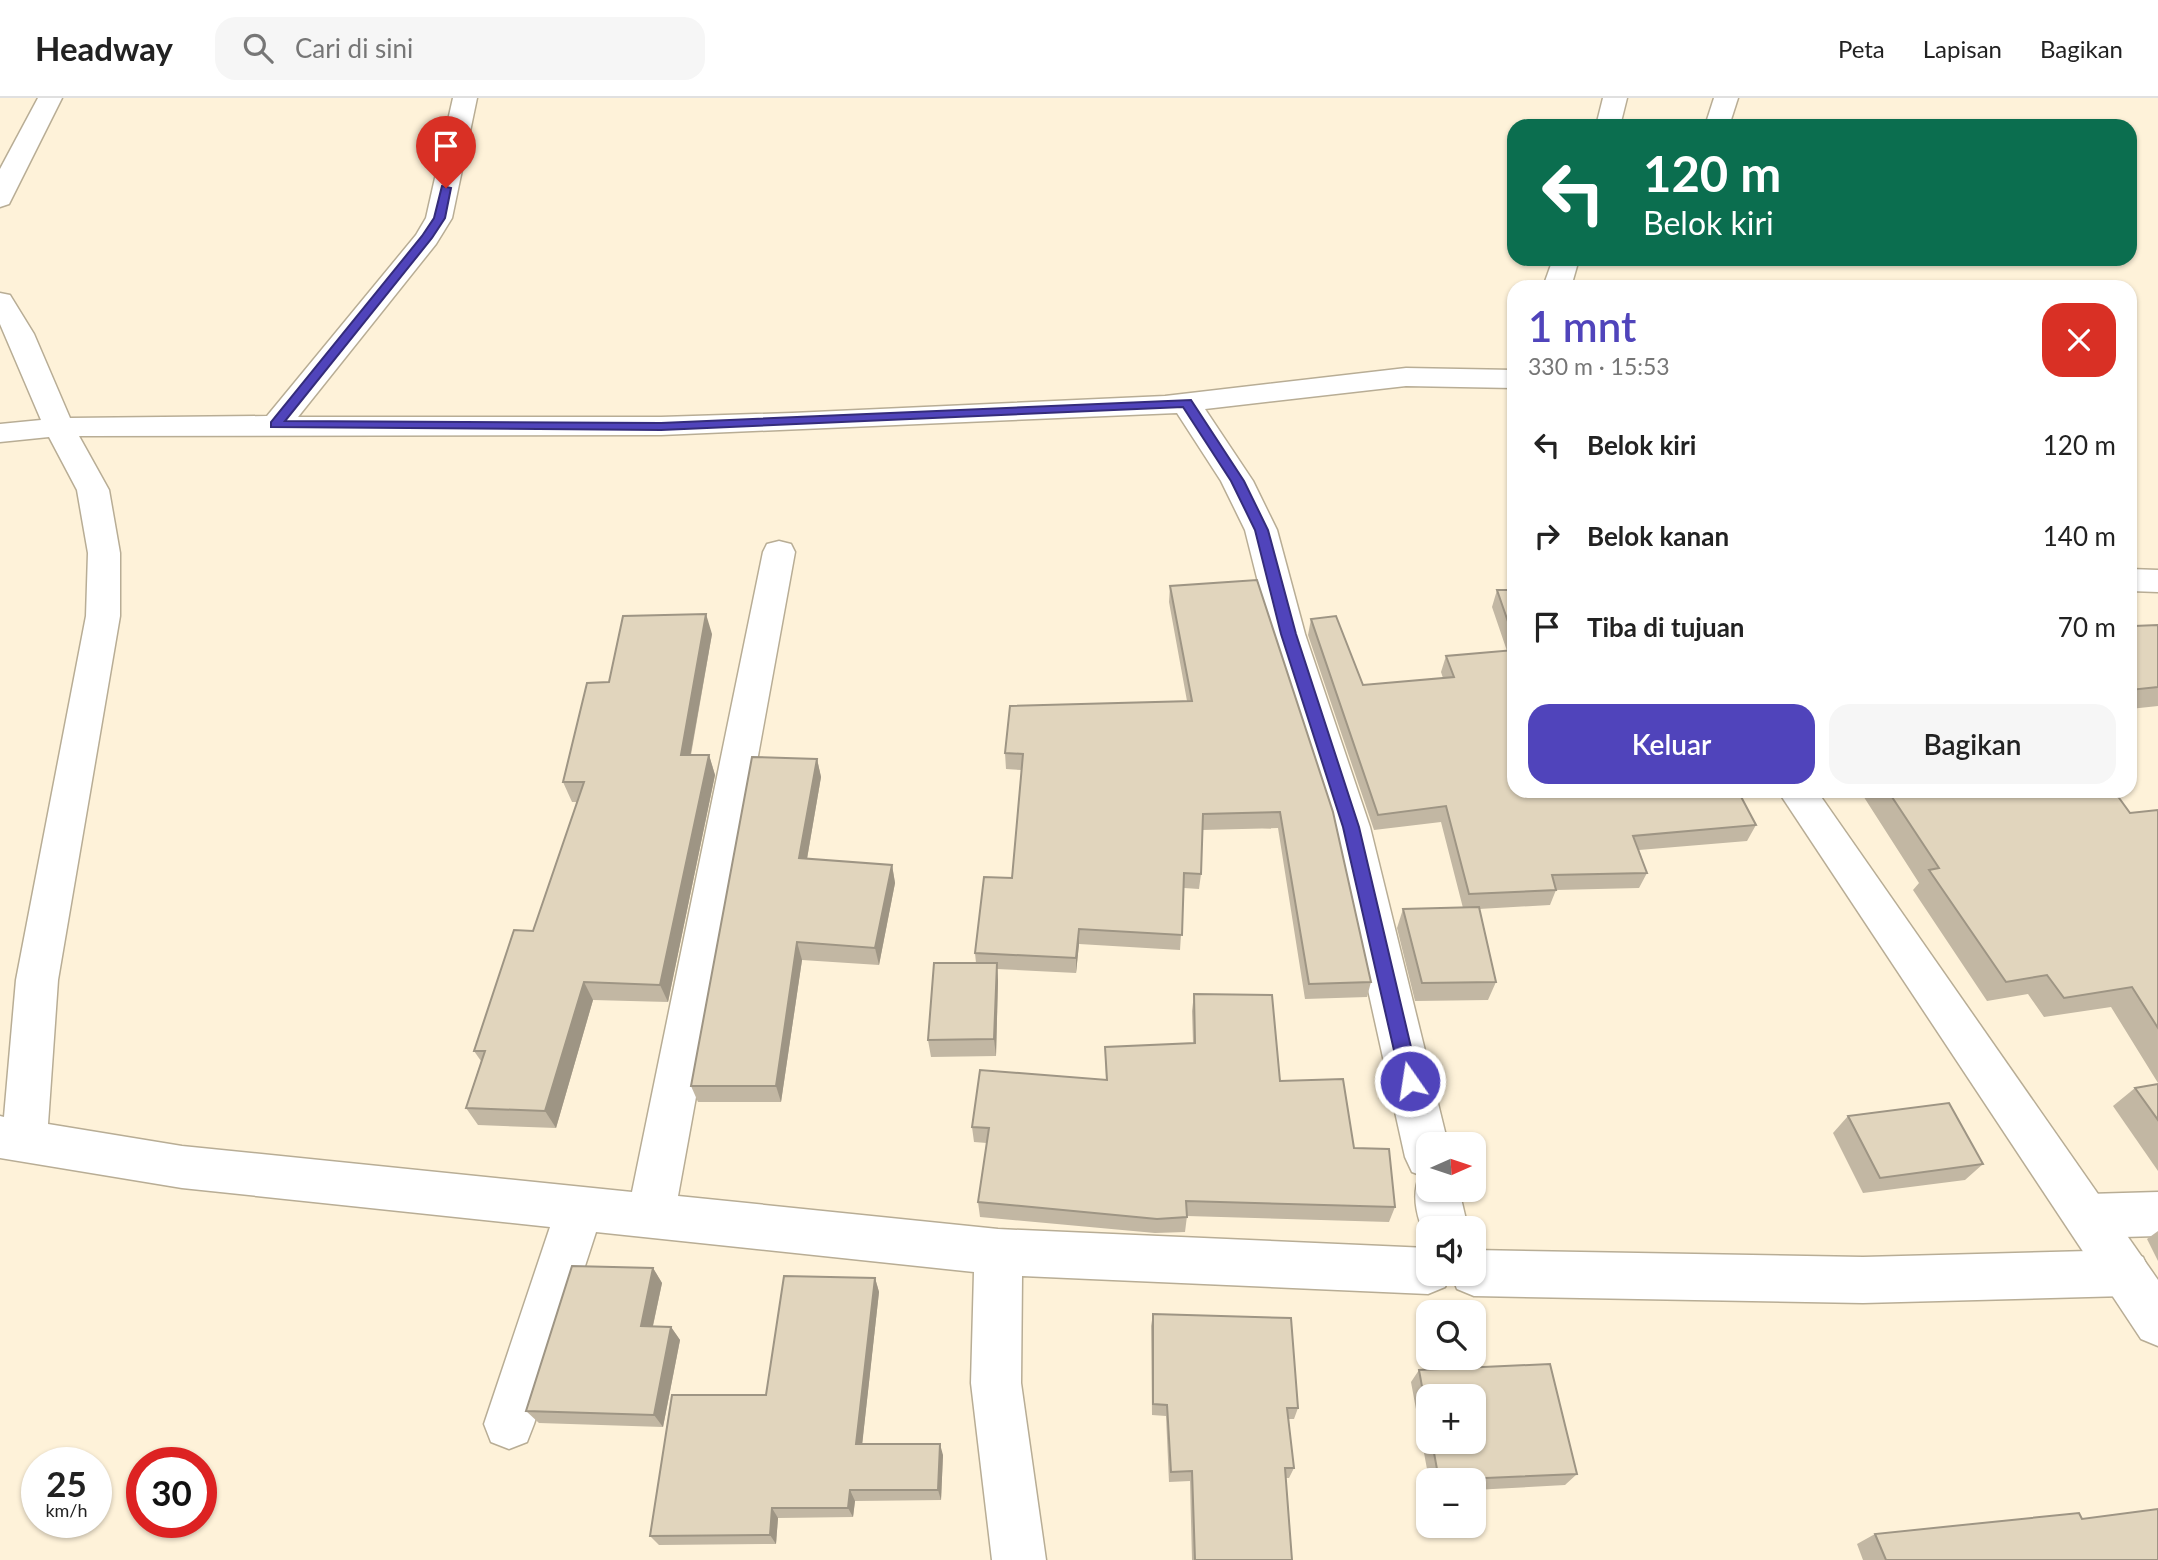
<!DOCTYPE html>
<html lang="id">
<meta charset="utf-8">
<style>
:root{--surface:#fff;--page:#f6f6f6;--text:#222;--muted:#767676;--line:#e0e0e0;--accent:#5044bb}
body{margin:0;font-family:Lato,sans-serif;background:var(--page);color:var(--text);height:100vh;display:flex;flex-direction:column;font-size:26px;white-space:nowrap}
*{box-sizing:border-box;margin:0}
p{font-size:23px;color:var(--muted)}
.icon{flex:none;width:38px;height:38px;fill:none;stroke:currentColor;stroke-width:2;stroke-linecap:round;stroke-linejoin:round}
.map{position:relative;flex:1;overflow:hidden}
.panel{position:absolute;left:1507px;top:182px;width:630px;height:518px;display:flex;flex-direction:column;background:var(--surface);border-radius:21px;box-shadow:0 2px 5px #0004}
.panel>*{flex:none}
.top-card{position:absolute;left:1507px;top:21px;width:630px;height:147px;border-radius:21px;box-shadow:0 2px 5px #0004;background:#0b6e4f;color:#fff;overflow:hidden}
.needle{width:46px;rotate:87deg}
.buttons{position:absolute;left:1416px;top:1034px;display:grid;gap:14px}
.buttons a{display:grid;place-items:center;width:70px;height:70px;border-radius:14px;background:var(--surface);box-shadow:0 2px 5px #0004;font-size:35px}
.speed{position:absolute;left:21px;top:1349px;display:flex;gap:14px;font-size:35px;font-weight:700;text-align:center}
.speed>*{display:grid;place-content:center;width:91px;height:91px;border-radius:50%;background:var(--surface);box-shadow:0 2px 5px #0004;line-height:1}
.speed small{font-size:18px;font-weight:400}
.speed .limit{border:10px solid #d22;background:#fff;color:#111}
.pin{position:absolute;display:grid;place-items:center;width:60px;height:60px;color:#fff;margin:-72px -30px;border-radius:50% 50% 50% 0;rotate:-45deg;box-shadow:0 0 7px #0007}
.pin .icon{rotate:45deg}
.me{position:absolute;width:77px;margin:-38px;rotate:347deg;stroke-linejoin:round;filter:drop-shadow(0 0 5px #0008)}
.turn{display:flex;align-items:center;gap:24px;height:147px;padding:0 21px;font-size:32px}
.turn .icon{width:91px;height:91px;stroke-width:2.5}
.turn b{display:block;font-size:49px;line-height:60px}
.round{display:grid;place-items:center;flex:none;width:74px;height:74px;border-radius:21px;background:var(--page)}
.headline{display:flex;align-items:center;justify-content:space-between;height:119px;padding:0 21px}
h1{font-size:42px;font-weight:600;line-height:52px;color:var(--accent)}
.action{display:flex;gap:14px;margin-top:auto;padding:14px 21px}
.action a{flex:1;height:80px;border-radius:21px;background:var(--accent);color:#fff;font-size:28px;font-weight:600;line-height:80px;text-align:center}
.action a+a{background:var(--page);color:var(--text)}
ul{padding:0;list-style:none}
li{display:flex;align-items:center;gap:21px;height:91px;padding:0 21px}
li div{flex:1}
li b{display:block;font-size:26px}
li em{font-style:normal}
header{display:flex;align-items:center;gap:42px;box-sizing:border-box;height:98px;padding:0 35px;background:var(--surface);border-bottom:2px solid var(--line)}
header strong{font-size:33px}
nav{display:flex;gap:38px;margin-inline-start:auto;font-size:24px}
.search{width:490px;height:63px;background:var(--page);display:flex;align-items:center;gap:18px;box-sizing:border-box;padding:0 24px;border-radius:21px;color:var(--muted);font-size:26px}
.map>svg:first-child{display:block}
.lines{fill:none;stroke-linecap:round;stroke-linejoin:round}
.street-casing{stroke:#b8ad95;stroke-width:3}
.secondary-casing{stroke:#b8ad95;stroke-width:3}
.street{fill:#fff;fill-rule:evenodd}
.secondary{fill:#fff;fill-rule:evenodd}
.wall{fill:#c2b7a3;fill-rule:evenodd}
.shaded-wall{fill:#9e9584}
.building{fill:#e1d5bd;stroke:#9e9584;stroke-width:2}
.route{fill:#5044bb;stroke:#342c7a;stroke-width:2}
</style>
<header>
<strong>Headway</strong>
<div class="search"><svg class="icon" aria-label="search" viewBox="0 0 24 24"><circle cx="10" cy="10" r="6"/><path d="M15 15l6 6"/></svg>Cari di sini</div>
<nav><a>Peta</a><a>Lapisan</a><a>Bagikan</a></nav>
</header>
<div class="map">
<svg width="2158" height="1462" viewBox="0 0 2158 1462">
<rect width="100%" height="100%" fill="#fef2d9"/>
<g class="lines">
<g class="street-casing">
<g id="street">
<path d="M 38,0 L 62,0 L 9,106 L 0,109 L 0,71 Z"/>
<path d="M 453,0 L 477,0 L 452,120 L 436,146 L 298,319 L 661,319 L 792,315 L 1165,298 L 1406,270 L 1514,272 L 1514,290 L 1406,288 L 1205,311 L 1253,383 L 1277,432 L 1305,536 L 1370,729 L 1448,1046 L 1428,1046 L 1428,1092 L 1459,1092 L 1468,1130 L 1428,1130 L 1428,1145 C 1418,1123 1410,1099 1420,1077 L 1412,1074 L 1405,1059 L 1332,729 L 1271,536 L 1245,432 L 1221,383 L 1177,315 L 661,337 L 79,338 L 109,392 L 120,455 L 120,518 L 58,882 L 48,1026 L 182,1048 L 632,1094 L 763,454 L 767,446 L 779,443 L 791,446 L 795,454 L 678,1098 L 998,1131 L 1428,1150 L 1428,1176 L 1474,1176 L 1474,1152 L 1863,1159 L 2126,1152 L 2143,1159 L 2150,1175 L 2143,1191 L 2126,1198 L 1863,1205 L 1474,1198 L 1457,1191 L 1451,1176 L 1445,1189 L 1428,1196 L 1022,1178 L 1021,1285 L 1046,1462 L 992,1462 L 971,1285 L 974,1174 L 596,1134 L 534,1326 L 527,1344 L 509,1351 L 491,1344 L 484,1326 L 550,1129 L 182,1090 L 0,1060 L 0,1018 L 4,1019 L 16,882 L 86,518 L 88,455 L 77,392 L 49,339 L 0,344 L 0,326 L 41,322 L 0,226 L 0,195 L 10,197 L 34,236 L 70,320 L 267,318 L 416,137 L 426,120 Z"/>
<path d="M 1714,0 L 1738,0 L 1729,28 L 1705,28 Z"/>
<path d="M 2130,471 L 2158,472 L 2158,494 L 2130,493 Z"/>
<path d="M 2158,1094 L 2158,1138 L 2088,1140 L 2072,1134 L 2065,1118 L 2072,1102 L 2088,1096 Z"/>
</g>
</g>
<g class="secondary-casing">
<g id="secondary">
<path d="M 1603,0 L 1627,0 L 1620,28 L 1596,28 Z"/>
<path d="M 1553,161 L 1579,161 L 1571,189 L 1543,189 Z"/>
<path d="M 1778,693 L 1817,693 L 2158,1182 L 2158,1248 L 2141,1241 Z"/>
</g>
</g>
<use href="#street" class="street"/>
<use href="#secondary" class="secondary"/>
</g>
<g class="wall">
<path d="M 1170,488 L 1371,884 L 1367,899 L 1305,901 L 1278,730 L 1202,732 L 1201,776 L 1199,791 L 1184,790 L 1180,852 L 1079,846 L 1076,875 L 997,871 L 998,883 L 996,958 L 931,959 L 928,942 L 976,865 L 975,855 L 1012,780 L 1022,672 L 1006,671 L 1005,655 L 1187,603 L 1169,504 Z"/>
<path d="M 1497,492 L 1514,492 L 1514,693 L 1756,727 L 1747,743 L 1639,752 L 1647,775 L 1639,790 L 1556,792 L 1550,807 L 1479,811 L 1496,884 L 1488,902 L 1415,903 L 1397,830 L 1403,811 L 1463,810 L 1441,724 L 1374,732 L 1308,537 L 1311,521 L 1363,587 L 1443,580 L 1441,574 L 1446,558 L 1507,553 L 1492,509 Z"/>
<path d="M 2130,523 L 2134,528 L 2158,527 L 2158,608 L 2130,611 Z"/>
<path d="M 712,536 L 691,657 L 709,657 L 715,677 L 668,904 L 593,902 L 556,1030 L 478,1027 L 466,1010 L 481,963 L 474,953 L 533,833 L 577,704 L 572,704 L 563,684 L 609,584 Z"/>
<path d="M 817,661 L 821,679 L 807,761 L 892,767 L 895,785 L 879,867 L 802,862 L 781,1004 L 698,1004 L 691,988 Z"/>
<path d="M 1860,693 L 2114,693 L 2130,715 L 2158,712 L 2158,985 L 2111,909 L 2044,919 L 2028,896 L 1987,903 L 1913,792 L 1919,785 Z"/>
<path d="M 1194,896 L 1280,983 L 1354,1050 L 1395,1109 L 1389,1124 L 1187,1118 L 1185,1134 L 1155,1135 L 980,1119 L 978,1104 L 987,1045 L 974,1044 L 972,1029 L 1106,982 L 1105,949 L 1193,945 L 1192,913 Z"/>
<path d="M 2158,986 L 2158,1073 L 2113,1008 L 2135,990 Z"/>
<path d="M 1848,1018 L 1983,1066 L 1965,1082 L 1863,1095 L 1833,1035 Z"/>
<path d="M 2158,1133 L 2158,1163 L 2147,1141 Z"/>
<path d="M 653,1170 L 662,1185 L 653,1228 L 671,1229 L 680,1242 L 663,1329 L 539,1325 L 526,1313 Z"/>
<path d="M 875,1180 L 879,1194 L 862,1346 L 943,1357 L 941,1402 L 855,1403 L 853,1419 L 778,1420 L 776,1446 L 659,1447 L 650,1438 L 766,1297 Z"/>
<path d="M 1153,1216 L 1298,1310 L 1294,1321 L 1288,1321 L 1294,1370 L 1289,1380 L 1286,1380 L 1292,1462 L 1192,1462 L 1190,1383 L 1169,1384 L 1166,1318 L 1152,1317 L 1151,1228 Z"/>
<path d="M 1419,1272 L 1577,1376 L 1565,1387 L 1474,1392 L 1474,1382 L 1429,1382 L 1411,1284 ZM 1428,1298 L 1474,1344 L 1428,1344 Z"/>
<path d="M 2082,1421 L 2158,1462 L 1863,1462 L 1857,1446 L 1875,1436 Z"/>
</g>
<g class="shaded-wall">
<path d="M 706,516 L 712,536 L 687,676 L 681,657 Z"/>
<path d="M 709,657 L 715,677 L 668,904 L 660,887 Z"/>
<path d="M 817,661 L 821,679 L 804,778 L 799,760 Z"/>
<path d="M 892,767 L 895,785 L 879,867 L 875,850 Z"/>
<path d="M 1079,831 L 1079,846 L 1076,875 L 1076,860 Z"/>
<path d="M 797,844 L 802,862 L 781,1004 L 776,988 Z"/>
<path d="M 997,865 L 998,883 L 996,958 L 994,941 Z"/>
<path d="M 584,884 L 593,902 L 556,1030 L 545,1013 Z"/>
<path d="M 653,1170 L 662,1185 L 650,1241 L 641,1228 Z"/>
<path d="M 875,1180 L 879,1194 L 861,1357 L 856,1346 Z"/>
<path d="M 671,1229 L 680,1242 L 663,1329 L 654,1317 Z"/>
<path d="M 940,1346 L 943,1357 L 941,1402 L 938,1392 Z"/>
<path d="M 850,1392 L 855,1403 L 853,1419 L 848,1410 Z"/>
<path d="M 772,1410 L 778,1420 L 776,1446 L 770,1437 Z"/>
</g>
<g class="building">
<path d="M 1257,482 L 1333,714 L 1371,884 L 1309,886 L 1280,714 L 1203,716 L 1201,776 L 1184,775 L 1182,837 L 1079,831 L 1076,860 L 975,855 L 984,779 L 1012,780 L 1023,656 L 1005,655 L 1010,608 L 1192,603 L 1170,488 Z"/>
<path d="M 1497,492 L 1514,492 L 1514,541 Z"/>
<path d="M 706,516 L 681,657 L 709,657 L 660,887 L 584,884 L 545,1013 L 466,1010 L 485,953 L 474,953 L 514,832 L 533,833 L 584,684 L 563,684 L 587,585 L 609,584 L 623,518 Z"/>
<path d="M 1336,518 L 1363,587 L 1454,579 L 1446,558 L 1514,552 L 1514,693 L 1738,693 L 1756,727 L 1633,738 L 1647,775 L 1552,777 L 1556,792 L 1469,796 L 1446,708 L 1378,717 L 1311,521 Z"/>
<path d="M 2130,523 L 2134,528 L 2158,527 L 2158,589 L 2130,592 Z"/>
<path d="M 752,659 L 817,661 L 799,760 L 892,767 L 875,850 L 797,844 L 776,988 L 691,988 Z"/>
<path d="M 1888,693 L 2114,693 L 2130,715 L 2158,712 L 2158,930 L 2132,889 L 2064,900 L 2047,877 L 2006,884 L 1929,772 L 1939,770 Z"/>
<path d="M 1479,809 L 1496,884 L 1422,885 L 1403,811 Z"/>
<path d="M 934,865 L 997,865 L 994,941 L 928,942 Z"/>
<path d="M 1194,896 L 1272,897 L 1280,983 L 1343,981 L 1354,1050 L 1389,1051 L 1395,1109 L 1186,1103 L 1187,1119 L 1157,1121 L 978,1104 L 989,1030 L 972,1029 L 980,972 L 1107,982 L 1105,949 L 1195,945 Z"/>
<path d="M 2158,986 L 2158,1022 L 2135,990 Z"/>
<path d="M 1949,1005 L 1983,1066 L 1880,1080 L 1848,1018 Z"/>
<path d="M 572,1168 L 653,1170 L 641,1228 L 671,1229 L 654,1317 L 526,1313 Z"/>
<path d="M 784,1178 L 875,1180 L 856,1346 L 940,1346 L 938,1392 L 850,1392 L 848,1410 L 772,1410 L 770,1437 L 650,1438 L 672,1297 L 766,1297 Z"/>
<path d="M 1153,1216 L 1291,1220 L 1298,1310 L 1287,1310 L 1294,1370 L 1285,1370 L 1292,1462 L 1195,1462 L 1192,1373 L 1171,1374 L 1167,1307 L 1153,1306 Z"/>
<path d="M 1550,1266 L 1577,1376 L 1439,1382 L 1432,1344 L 1474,1344 L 1474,1298 L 1428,1298 L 1428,1322 L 1419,1272 Z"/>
<path d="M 2158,1411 L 2158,1462 L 1886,1462 L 1875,1436 L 2079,1415 L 2082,1421 Z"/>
</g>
<path class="route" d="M 442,88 L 451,90 L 445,120 L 432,140 L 285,323 L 661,325 L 1191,302 L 1244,383 L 1268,432 L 1296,536 L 1359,729 L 1419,983 L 1417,989 L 1410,991 L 1404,989 L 1401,983 L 1343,729 L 1281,536 L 1255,432 L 1231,383 L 1183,309 L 661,332 L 271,329 L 271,324 L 422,138 L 434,120 Z"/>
</svg>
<div class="buttons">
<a><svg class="needle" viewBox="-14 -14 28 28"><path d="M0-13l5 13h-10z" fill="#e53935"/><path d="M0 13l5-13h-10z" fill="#767676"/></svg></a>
<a><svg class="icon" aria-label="sound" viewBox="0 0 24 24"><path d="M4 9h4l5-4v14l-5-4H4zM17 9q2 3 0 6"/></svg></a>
<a><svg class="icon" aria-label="search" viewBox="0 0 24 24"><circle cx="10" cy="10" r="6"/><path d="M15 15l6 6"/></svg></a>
<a>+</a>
<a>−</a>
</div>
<div class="speed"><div>25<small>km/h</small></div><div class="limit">30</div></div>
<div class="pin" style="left:446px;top:90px;background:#d93025"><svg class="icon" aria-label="arrive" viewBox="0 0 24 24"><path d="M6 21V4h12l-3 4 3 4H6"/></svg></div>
<svg class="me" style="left:1410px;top:983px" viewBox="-20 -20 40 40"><circle r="17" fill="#5044bb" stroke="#fff" stroke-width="3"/><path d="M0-11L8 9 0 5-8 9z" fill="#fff"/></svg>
<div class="top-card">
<div class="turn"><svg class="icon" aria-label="left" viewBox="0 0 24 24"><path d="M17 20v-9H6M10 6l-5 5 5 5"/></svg><div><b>120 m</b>Belok kiri</div></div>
</div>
<section class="panel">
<div class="headline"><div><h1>1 mnt</h1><p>330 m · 15:53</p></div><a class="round" style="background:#d93025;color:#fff"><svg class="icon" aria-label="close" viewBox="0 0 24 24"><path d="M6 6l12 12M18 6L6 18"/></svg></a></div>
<ul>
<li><svg class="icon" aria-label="left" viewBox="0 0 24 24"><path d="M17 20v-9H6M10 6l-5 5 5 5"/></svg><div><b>Belok kiri</b></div><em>120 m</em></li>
<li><svg class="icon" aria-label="right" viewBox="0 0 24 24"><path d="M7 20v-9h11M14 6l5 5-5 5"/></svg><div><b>Belok kanan</b></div><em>140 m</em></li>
<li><svg class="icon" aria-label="arrive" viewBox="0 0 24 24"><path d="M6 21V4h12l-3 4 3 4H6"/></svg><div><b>Tiba di tujuan</b></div><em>70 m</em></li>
</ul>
<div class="action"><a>Keluar</a><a>Bagikan</a></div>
</section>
</div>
